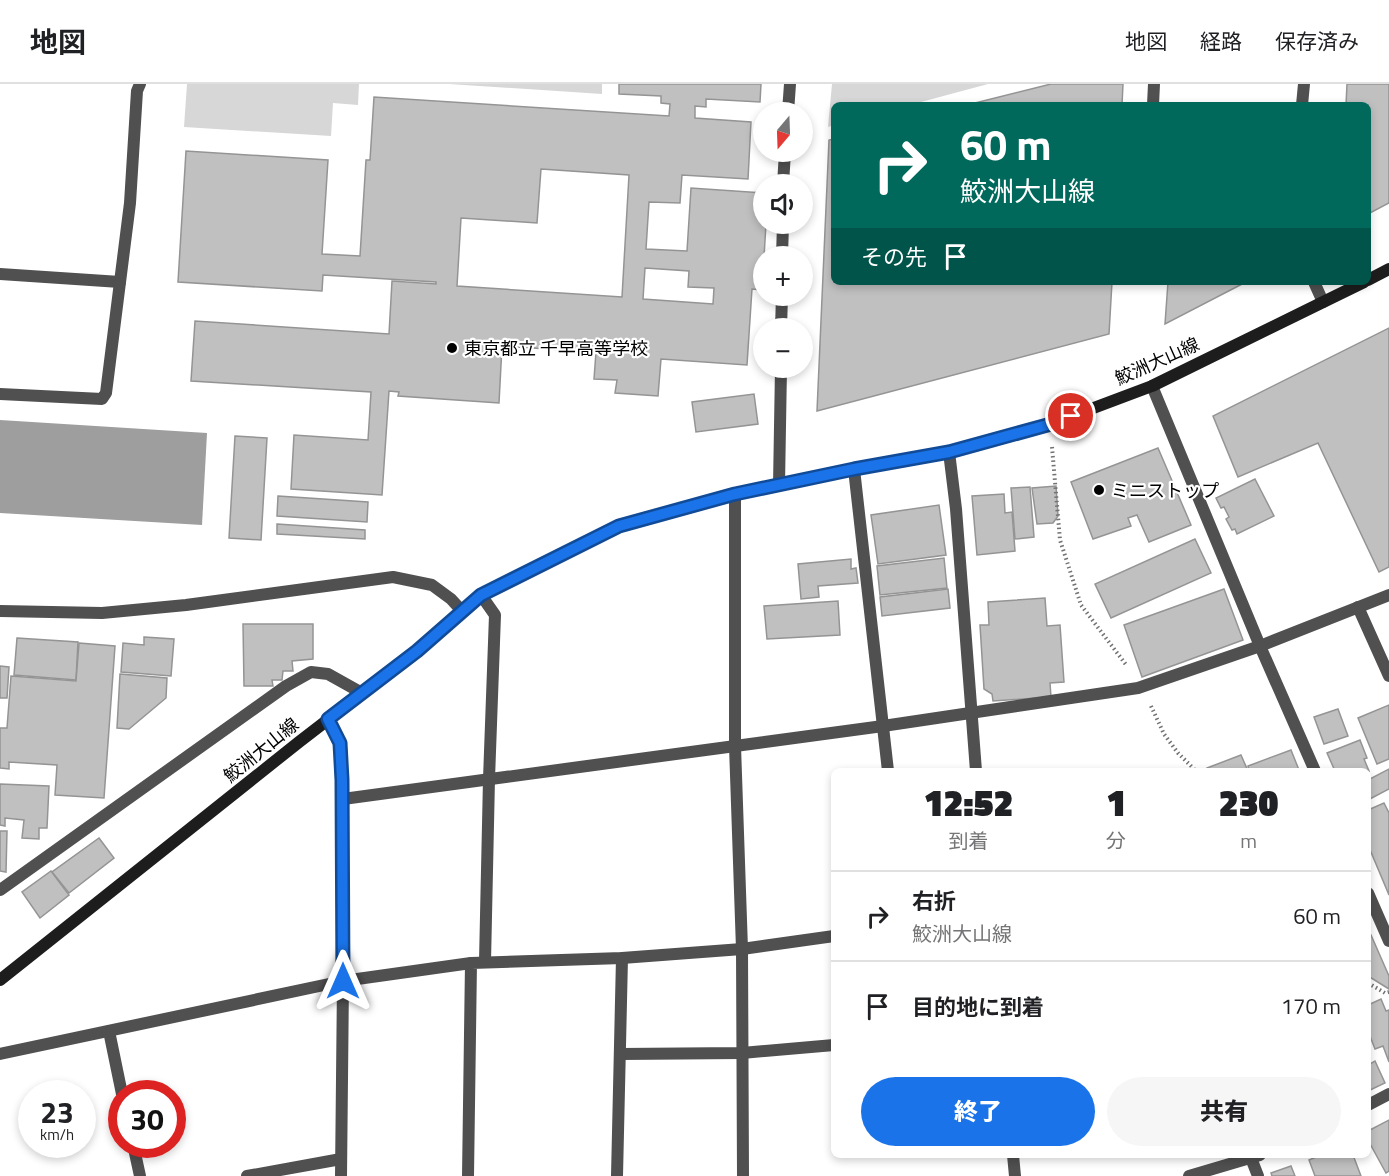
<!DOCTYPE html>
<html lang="ja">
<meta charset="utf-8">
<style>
:root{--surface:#fff;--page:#f6f6f6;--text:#202124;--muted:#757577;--line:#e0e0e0;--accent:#1a73e8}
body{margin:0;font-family:"Titillium Web","Noto Sans JP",sans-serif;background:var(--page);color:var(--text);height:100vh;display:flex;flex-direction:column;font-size:22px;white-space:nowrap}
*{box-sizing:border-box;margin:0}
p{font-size:20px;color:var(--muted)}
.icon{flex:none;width:33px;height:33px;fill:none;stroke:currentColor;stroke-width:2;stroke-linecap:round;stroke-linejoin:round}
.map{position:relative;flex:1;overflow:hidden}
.panel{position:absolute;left:831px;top:684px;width:540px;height:390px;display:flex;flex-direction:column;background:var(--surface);border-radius:9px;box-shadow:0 3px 9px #0003}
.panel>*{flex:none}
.top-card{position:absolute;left:831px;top:18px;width:540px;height:183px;border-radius:9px;box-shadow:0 3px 9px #0003;background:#00695c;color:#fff;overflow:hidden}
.needle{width:39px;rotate:199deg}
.controls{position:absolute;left:753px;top:18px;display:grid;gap:12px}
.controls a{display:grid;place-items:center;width:60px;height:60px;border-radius:50%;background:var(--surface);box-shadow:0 3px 9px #0003;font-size:30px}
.speed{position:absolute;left:18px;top:996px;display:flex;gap:12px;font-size:30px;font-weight:700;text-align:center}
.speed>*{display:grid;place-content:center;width:78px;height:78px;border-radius:50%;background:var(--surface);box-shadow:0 3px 9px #0003;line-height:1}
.speed small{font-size:15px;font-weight:400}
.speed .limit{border:9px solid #d22;background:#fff;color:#111}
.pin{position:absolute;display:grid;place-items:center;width:51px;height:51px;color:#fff;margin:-26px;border:3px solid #fff;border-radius:50%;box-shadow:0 2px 6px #0007}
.me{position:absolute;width:66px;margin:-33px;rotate:0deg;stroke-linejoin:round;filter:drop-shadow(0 0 4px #0008)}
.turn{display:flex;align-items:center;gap:21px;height:126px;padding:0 30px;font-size:27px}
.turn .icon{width:78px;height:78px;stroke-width:2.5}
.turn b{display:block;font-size:42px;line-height:51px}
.then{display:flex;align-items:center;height:57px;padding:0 30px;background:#0003;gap:12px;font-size:22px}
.eta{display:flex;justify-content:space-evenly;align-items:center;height:102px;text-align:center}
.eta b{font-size:36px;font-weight:800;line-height:42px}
.cta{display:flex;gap:12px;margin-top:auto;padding:12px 30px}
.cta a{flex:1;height:69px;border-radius:36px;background:var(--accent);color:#fff;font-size:24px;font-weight:800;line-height:69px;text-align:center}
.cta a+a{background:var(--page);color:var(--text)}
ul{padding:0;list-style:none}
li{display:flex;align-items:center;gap:18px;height:90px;padding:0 30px;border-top:2px solid var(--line)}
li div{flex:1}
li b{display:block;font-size:22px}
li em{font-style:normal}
header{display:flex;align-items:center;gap:36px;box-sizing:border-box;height:84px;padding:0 30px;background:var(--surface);border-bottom:2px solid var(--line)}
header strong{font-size:28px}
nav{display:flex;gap:33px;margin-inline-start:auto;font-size:21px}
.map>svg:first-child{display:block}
.green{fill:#d7d7d7}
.water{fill:#9e9e9e}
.building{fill:#c0c0c0;stroke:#949494;stroke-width:1.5;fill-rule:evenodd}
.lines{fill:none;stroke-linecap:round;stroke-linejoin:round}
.path{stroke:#727272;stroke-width:4;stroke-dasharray:1.5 3;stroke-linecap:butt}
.service{stroke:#505050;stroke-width:12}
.minor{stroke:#505050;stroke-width:12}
.secondary{stroke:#1d1d1d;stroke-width:12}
.route-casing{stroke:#114b97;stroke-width:15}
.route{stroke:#1a73e8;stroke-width:10}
.poi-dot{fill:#000;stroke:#fff;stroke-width:2}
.labels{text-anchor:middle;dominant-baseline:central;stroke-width:4.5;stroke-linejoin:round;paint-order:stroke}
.poi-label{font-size:18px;fill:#000;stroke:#fff;text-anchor:start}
.street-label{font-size:18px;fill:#000;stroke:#fff}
</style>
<header>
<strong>地図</strong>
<nav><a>地図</a><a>経路</a><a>保存済み</a></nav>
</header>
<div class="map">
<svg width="1389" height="1092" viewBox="0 0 1389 1092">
<rect width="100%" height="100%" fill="#fff"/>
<g class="green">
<path d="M 187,0 L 359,0 L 358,21 L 333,19 L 331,52 L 184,43 Z"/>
<path d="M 449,0 L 602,0 L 602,10 Z"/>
<path d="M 832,0 L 988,0 L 910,21 L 834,21 L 834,41 L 828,43 Z"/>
</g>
<path class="water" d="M 0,336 L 207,349 L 202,441 L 0,429 Z"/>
<g class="building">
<path d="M 619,0 L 761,0 L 760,18 L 706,15 L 706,23 L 695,22 L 695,34 L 751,38 L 748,95 L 682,91 L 680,119 L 649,118 L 646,165 L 687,167 L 691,104 L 764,109 L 764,140 L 766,140 L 762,206 L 752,205 L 747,281 L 661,275 L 658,312 L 615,309 L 617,296 L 594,295 L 596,268 L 502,262 L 499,319 L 398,312 L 399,308 L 389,307 L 382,411 L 291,405 L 294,351 L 368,356 L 371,308 L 191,297 L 195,237 L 389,250 L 392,197 L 436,200 L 436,198 L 323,191 L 322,207 L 178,198 L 186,67 L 328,76 L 322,170 L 360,172 L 366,76 L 370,76 L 374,13 L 669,32 L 670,20 L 661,19 L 661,12 L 619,10 ZM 541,85 L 629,91 L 622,213 L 457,202 L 461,134 L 537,139 ZM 645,184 L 689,187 L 688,203 L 714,204 L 713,220 L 643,215 Z"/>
<path d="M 1051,0 L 1123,0 L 1122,21 L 967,21 Z"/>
<path d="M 1347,0 L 1389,0 L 1389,119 L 1368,130 L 1368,21 L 1346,21 Z"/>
<path d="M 834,55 L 834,198 L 1112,198 L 1109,250 L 817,327 L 829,56 Z"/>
<path d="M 1168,198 L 1246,198 L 1165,240 Z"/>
<path d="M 1389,244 L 1389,483 L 1379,488 L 1318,359 L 1238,393 L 1213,332 Z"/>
<path d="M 754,310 L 758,340 L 696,348 L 692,318 Z"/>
<path d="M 235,352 L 267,354 L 261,456 L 229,454 Z"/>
<path d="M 1158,364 L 1191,441 L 1149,458 L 1137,431 L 1128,434 L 1131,442 L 1093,455 L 1071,398 Z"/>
<path d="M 1255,395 L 1274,432 L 1237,450 L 1235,445 L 1232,446 L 1226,435 L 1229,433 L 1224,423 L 1221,424 L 1216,414 Z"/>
<path d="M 1056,402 L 1058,432 L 1053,439 L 1037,440 L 1032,404 Z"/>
<path d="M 1030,403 L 1034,453 L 1015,455 L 1011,404 Z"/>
<path d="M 1004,410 L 1005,429 L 1012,428 L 1015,467 L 977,471 L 972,412 Z"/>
<path d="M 278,412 L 368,418 L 367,438 L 277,432 Z"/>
<path d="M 939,421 L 946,471 L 878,480 L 871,431 Z"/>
<path d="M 277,440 L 365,446 L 365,455 L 277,450 Z"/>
<path d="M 1195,455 L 1211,489 L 1111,534 L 1095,500 Z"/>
<path d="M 944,474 L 947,504 L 880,511 L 877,482 Z"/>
<path d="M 851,475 L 851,485 L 856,484 L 858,499 L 818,502 L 819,513 L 801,515 L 798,480 Z"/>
<path d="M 948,505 L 950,524 L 882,532 L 880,513 Z"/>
<path d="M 1224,505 L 1243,556 L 1142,593 L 1124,541 Z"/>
<path d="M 1045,514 L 1047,542 L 1060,541 L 1064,598 L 1050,599 L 1051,613 L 993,617 L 992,610 L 984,605 L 980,541 L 989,541 L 988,518 Z"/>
<path d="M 838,517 L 840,551 L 767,555 L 764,522 Z"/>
<path d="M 243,540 L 313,540 L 313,575 L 292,577 L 293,587 L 283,587 L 282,596 L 272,596 L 273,602 L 244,602 Z"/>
<path d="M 144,553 L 174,555 L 171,592 L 121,588 L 123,559 L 144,561 Z"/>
<path d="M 17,554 L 78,558 L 76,596 L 14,591 Z"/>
<path d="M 79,559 L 115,562 L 104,714 L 55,711 L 57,681 L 9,678 L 9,685 L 0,684 L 0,644 L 7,644 L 11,592 L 76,597 Z"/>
<path d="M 0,582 L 9,583 L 7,614 L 0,614 Z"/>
<path d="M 120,590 L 167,594 L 166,614 L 129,645 L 117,644 Z"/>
<path d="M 1389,621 L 1389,675 L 1377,680 L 1358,634 Z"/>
<path d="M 1338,625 L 1348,652 L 1324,660 L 1314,633 Z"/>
<path d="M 1360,656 L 1367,674 L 1364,675 L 1369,687 L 1335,687 L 1327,669 Z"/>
<path d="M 1291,666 L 1299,686 L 1249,687 L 1248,682 Z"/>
<path d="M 1241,671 L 1248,687 L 1208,687 L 1207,684 Z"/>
<path d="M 1389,685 L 1389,705 L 1368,716 L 1368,696 Z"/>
<path d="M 0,700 L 49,702 L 47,744 L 39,744 L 39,755 L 22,754 L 24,736 L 5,734 L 5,742 L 0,741 Z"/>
<path d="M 1384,719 L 1389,729 L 1389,811 L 1368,761 L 1368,726 Z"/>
<path d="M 0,747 L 7,747 L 6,788 L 0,787 Z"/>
<path d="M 99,754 L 114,774 L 69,809 L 52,788 Z"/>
<path d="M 51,787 L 69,811 L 40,834 L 22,808 Z"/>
<path d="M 1371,851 L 1389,892 L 1389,905 L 1368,892 L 1368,852 Z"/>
<path d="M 1381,915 L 1386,927 L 1389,926 L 1389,978 L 1383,962 L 1375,965 L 1368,947 L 1368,921 Z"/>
<path d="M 1375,977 L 1385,999 L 1368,1007 L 1368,981 Z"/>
<path d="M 1389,1036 L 1389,1087 L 1386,1089 L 1368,1056 L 1368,1047 Z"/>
<path d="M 1321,1071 L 1353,1071 L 1361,1092 L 1315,1092 L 1309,1076 Z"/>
<path d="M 1291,1082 L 1295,1092 L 1272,1092 L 1271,1089 Z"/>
</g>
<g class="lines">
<g class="path">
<path d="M 1052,363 L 1060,456 L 1081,521 L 1127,582"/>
<path d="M 1151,622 L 1164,650 L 1178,669 L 1196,687"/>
<path d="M 1368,899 L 1385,909 L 1389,908"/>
</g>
<g class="service">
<path d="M 854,385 L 888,687"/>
<path d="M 481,511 L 495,531 L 489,695 L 485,878"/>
<path d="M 1358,523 L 1389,592"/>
<path d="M 109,947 L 122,1010"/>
<path d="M 620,970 L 742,969 L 834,961"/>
<path d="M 133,1060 L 140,1092"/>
<path d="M 1251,1074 L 1258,1092"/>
<path d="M 247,1092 L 341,1075"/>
<path d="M 468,1092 L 471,879 L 622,874 L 742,865"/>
<path d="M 617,1092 L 622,874"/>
</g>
<g class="minor">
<path d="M 1153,21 L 1154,0"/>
<path d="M 1302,21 L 1304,0"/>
<path d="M 788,28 L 790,0"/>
<path d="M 783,100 L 785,68"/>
<path d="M 782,172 L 783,140"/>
<path d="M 0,190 L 120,198"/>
<path d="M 1314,198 L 1323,218"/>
<path d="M 781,244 L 782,212"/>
<path d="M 1152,302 L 1260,562 L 1315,687"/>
<path d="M 0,310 L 102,315 L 106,309 L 130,119 L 137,7 L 140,0"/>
<path d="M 949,368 L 956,425 L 976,687"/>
<path d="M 779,401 L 781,284"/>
<path d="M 735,410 L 735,662 L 742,865 L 743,1092"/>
<path d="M 0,527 L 102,529 L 186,521 L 393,493 L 432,501 L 451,515 L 462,527"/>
<path d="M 328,635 L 340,659 L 343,715 L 343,897 L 341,1092"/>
<path d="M 343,715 L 883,642 L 1138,604 L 1260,562 L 1389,511"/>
<path d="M 0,806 L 286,602 L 311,588 L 328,590 L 362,609"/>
<path d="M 1368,809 L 1389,857"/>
<path d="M 742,865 L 834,852"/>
<path d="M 0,970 L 343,897 L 471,879"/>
<path d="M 1368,1021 L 1389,1010"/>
<path d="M 1013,1071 L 1015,1092"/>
<path d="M 1189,1092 L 1260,1071"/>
</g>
<g class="secondary">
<path d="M 1368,196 L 1389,185"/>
<path d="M 0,896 L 299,658 L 417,567 L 481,511 L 619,442 L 735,410 L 854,385 L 949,368 L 1051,340 L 1152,302 L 1364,198"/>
</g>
</g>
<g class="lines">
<g class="route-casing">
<path id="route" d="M 343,897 L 342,696 L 340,659 L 328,635 L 417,567 L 481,511 L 619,442 L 735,410 L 854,385 L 949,368 L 1051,340 L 1071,332"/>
</g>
<use href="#route" class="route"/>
</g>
<g class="poi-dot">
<circle cx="452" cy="264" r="6"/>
<circle cx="1099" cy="406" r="6"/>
</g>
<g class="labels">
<g class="poi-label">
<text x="464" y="264">東京都立 千早高等学校</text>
<text x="1111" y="406">ミニストップ</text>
</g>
<g class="street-label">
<text transform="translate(1157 277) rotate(-24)">鮫洲大山線</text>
<text transform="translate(261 666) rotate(-39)">鮫洲大山線</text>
</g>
</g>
</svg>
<div class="controls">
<a><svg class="needle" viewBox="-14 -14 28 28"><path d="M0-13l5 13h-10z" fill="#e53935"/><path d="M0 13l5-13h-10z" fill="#757577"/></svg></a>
<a><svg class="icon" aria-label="sound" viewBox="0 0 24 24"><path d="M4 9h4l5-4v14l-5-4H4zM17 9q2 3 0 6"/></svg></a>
<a>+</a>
<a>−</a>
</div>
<div class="speed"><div>23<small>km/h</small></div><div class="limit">30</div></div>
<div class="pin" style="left:1071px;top:332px;background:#d93025"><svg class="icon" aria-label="arrive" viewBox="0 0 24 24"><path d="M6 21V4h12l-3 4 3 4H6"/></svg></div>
<svg class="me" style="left:343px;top:897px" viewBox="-20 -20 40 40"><path d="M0-17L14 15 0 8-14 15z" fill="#1a73e8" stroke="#fff" stroke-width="4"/></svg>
<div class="top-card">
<div class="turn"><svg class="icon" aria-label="right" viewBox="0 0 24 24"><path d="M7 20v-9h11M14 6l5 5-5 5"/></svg><div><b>60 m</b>鮫洲大山線</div></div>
<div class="then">その先<svg class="icon" aria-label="arrive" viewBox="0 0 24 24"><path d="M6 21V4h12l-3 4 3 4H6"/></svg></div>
</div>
<section class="panel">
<div class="eta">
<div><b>12:52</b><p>到着</p></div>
<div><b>1</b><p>分</p></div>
<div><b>230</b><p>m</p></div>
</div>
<ul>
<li><svg class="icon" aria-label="right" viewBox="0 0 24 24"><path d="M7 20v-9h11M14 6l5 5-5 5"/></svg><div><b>右折</b><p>鮫洲大山線</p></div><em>60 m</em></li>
<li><svg class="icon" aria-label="arrive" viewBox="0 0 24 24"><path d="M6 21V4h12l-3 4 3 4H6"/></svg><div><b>目的地に到着</b></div><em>170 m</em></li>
</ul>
<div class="cta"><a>終了</a><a>共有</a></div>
</section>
</div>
